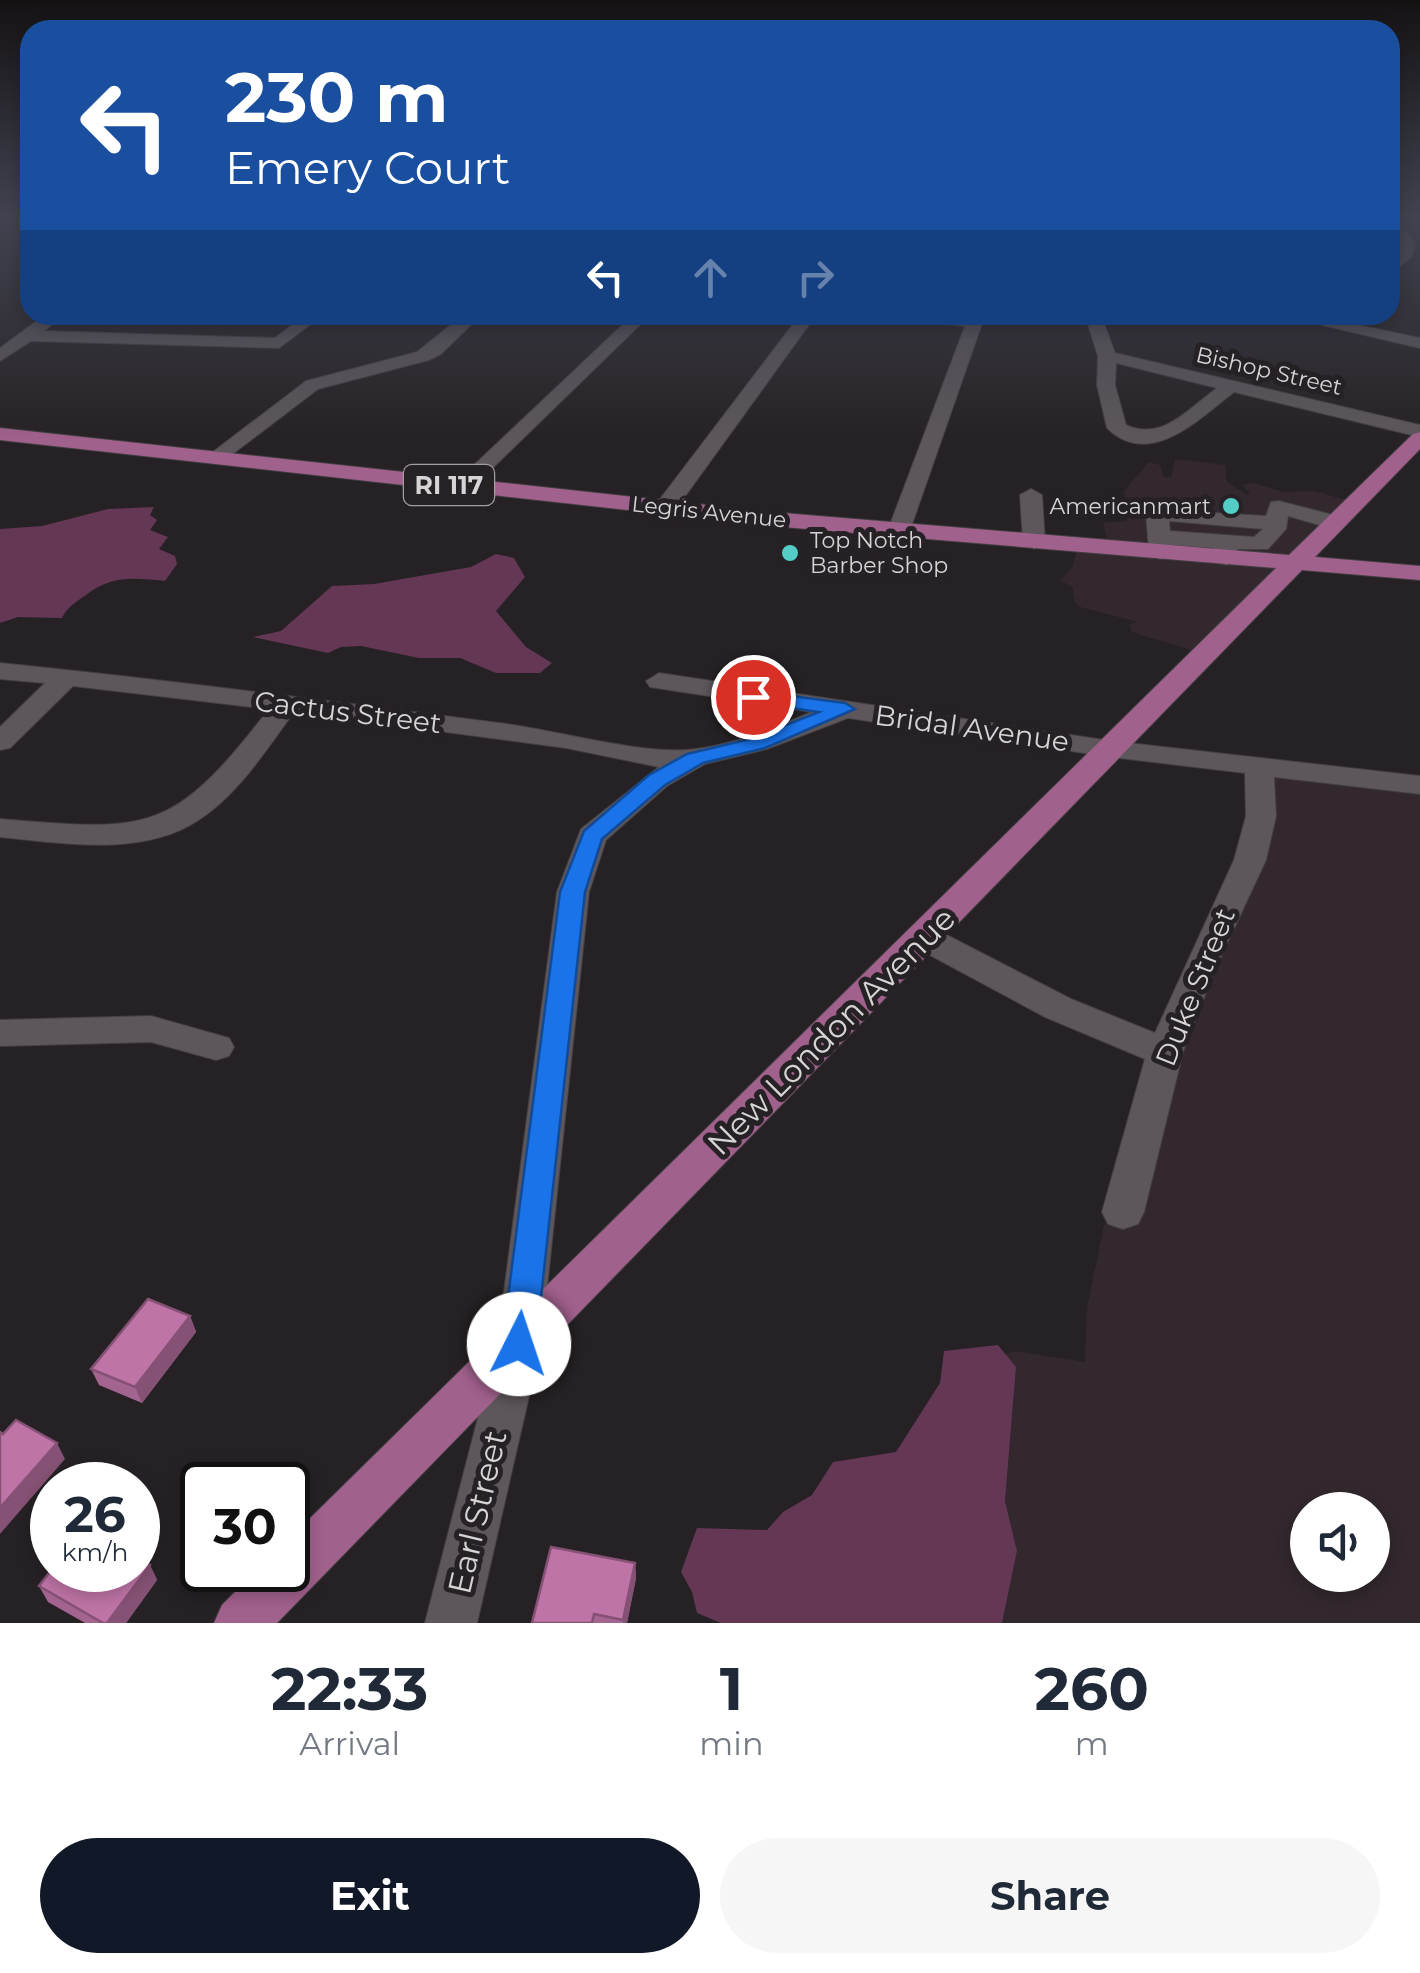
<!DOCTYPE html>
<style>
:root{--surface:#fff;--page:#f6f6f7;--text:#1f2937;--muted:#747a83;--accent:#111827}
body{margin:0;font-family:Montserrat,sans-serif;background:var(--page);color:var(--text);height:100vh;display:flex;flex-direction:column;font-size:38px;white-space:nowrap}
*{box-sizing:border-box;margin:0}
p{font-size:32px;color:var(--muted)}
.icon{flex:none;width:55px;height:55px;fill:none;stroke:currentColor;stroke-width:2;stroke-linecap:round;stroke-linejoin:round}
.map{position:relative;height:1623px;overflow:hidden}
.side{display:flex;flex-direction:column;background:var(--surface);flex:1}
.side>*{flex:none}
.top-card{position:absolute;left:20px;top:20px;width:1380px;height:305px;border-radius:30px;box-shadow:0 5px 15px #0003;background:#1a4fa0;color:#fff;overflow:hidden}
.tools{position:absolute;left:1290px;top:1492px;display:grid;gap:20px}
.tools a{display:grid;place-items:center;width:100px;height:100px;border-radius:50%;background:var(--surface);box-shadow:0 5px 15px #0003;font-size:50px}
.speed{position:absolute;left:30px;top:1462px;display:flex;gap:20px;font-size:50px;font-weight:700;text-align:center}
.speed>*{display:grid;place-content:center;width:130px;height:130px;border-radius:50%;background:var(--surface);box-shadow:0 5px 15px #0003;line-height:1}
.speed small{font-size:25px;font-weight:400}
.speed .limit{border:5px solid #111;border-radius:15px;background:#fff;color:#111}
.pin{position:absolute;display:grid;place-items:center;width:85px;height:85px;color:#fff;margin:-42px;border:5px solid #fff;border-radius:50%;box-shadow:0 2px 10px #0007}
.me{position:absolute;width:110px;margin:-55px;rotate:4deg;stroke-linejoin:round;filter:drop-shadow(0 0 8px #0008)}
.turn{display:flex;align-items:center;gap:35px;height:210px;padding:0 40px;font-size:45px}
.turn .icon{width:130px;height:130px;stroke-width:2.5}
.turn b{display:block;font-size:70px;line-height:85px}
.lanes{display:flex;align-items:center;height:95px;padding:0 40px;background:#0003;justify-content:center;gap:50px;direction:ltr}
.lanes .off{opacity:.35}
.eta{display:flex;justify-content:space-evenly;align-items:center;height:170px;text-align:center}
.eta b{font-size:60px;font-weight:700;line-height:70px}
.button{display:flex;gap:20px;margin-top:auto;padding:20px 40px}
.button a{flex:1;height:115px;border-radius:60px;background:var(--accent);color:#fff;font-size:40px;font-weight:700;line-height:115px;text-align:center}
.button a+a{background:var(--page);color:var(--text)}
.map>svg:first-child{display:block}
.built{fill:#32282e;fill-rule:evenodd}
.green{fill:#643755}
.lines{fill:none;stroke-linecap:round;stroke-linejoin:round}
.minor-casing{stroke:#433f41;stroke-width:2}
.major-casing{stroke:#433f41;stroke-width:2}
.minor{fill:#5d575b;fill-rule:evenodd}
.major{fill:#a1618d;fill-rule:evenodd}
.wall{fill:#a3648f}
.shaded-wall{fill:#855174}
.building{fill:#be74a6;stroke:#855174;stroke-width:2.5}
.route{fill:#1a73e8;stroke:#114b97;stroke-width:2.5}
.poi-dot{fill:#54cdc7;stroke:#262124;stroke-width:4}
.labels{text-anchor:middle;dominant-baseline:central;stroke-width:10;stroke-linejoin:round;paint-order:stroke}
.far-street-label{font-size:22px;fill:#d7d4d6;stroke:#262124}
.far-poi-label{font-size:22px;fill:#d7d4d6;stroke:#262124;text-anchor:end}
.shield{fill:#262124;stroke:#a29ea1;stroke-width:2.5}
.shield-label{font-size:25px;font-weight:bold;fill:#d7d4d6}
.street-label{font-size:28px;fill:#d7d4d6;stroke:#262124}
.near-street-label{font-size:32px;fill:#d7d4d6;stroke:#262124}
</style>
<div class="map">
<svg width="1420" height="1623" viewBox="0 0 1420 1623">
<rect width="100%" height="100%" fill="#262124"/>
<g class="built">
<path d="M 1175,459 L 1225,465 L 1227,482 L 1247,495 L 1250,493 L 1242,485 L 1253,483 L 1284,492 L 1315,491 L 1353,502 L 1204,654 L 1132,632 L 1129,625 L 1138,622 L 1080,607 L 1075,602 L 1072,586 L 1060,581 L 1073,566 L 1078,546 L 1109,546 L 1103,523 L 1127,521 L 1124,491 L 1149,462 L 1160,465 L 1164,477 L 1171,477 Z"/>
<path d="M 1259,761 L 1420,782 L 1420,1623 L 1002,1623 L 1017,1551 L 1005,1501 L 1016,1367 L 1005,1354 L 1015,1351 L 1085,1362 L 1087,1308 L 1104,1225 L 1123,1210 L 1250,859 ZM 1308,1510 L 1372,1510 L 1372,1575 L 1308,1575 Z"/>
</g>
<g class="green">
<path d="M 154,507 L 150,515 L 157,520 L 150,530 L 168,537 L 159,549 L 175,556 L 177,564 L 165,581 C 134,578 112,575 86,595 C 76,602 67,607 62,618 L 18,617 L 0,623 L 0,529 L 42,526 L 108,509 Z"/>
<path d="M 496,554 L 514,558 L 525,577 L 496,611 L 526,647 L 552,663 L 540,673 L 496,673 L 460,658 L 419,658 L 361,646 L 341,647 L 328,653 L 253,637 L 281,631 L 332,586 L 374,584 L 471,567 Z"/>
<path d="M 998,1345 L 1016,1367 L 1005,1501 L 1017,1551 L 1002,1623 L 721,1623 L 697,1613 L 692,1592 L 681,1572 L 697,1528 L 767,1530 L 783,1512 L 812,1495 L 833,1462 L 896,1452 L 940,1383 L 944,1351 Z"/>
</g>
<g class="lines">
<g class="minor-casing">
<g id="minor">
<path d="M 1390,216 L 1415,242 L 1412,256 L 1390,275 L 1390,262 L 1400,252 L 1401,242 L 1390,229 Z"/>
<path d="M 45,315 L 63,315 L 44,331 L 275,338 L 305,315 L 323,315 L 279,348 L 31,341 L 0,361 L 0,348 Z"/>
<path d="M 463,315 L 481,315 L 441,354 L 429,360 L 318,389 L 222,462 L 208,462 L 205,458 L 306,381 L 417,352 Z"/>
<path d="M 633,315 L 650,315 L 470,490 L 456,490 L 452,486 L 456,482 Z"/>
<path d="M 800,315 L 816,315 L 673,513 L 657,513 L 654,508 L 657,503 Z"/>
<path d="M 901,315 L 985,315 L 910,530 L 899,537 L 888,530 L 965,326 L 909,320 Z"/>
<path d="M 1085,315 L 1101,315 L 1115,353 L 1420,425 L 1420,437 L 1234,392 C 1200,418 1150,470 1107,428 L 1097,385 L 1098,356 ZM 1116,363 L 1217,388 C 1189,408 1162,442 1126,425 L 1115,385 Z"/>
<path d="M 1279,315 L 1310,315 L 1420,338 L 1420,348 Z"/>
<path d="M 1031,489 L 1042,495 L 1045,542 L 1034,549 L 1023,542 L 1020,495 Z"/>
<path d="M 1279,501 L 1341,517 L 1344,522 L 1333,529 L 1288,516 L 1286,529 L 1268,549 L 1237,549 L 1239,558 L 1227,565 L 1219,563 L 1214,548 L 1171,545 L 1168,557 L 1160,559 L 1149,552 L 1146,514 L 1149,509 L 1266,516 L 1271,502 ZM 1169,521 L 1263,529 L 1254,537 L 1170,531 Z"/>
<path d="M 0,663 C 169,680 338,702 507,724 C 560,731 647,756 696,749 C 736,744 774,727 812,712 L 650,687 L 646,681 L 659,673 L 1111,741 L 1420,776 L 1420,794 L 1274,777 L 1276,816 L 1266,860 L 1216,967 L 1183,1052 L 1144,1212 L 1138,1224 L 1123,1229 L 1108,1224 L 1102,1212 L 1145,1059 L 1045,1017 L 913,946 L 908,938 L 913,930 L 925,927 L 937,930 L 1071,999 L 1155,1033 L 1234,860 L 1246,816 L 1245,773 L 1111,757 L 848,718 L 767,749 L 705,764 L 667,786 L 606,840 L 589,892 L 541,1344 L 477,1623 L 425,1623 L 497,1344 L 557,892 L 581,829 L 659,767 L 566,748 L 294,712 C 266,750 238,795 197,821 C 142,857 62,843 0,837 L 0,819 C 152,832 173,833 269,709 L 73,686 L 10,748 L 0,750 L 0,727 L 45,683 L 0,679 Z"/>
<path d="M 151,1016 L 229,1038 L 234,1047 L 229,1056 L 216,1060 L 151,1042 L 0,1046 L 0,1020 Z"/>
</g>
</g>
<g class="major-casing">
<path id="major" d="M 0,428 L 771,512 L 1289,555 L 1413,434 L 1420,432 L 1420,449 L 1315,557 L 1420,566 L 1420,580 L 1302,570 L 277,1623 L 214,1623 L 222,1605 L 257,1570 L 288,1570 L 288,1540 L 1276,568 L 771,526 L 0,440 Z"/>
</g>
<use href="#minor" class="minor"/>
<use href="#major" class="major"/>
</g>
<g class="wall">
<path d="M 190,1316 L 196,1332 L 142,1403 L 99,1385 L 91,1369 Z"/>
<path d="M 635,1563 L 636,1578 L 627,1623 L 532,1623 Z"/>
<path d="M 150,1565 L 157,1580 L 126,1623 L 85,1623 L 48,1602 L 39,1586 Z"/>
</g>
<g class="shaded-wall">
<path d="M 190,1316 L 196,1332 L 142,1403 L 135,1387 Z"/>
<path d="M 57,1443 L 65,1459 L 0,1534 L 0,1508 Z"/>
<path d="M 635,1563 L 636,1578 L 627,1623 L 623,1623 Z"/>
<path d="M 150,1565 L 157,1580 L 126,1623 L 107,1623 Z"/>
</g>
<g class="building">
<path d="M 148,1299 L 190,1316 L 135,1387 L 91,1369 Z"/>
<path d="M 16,1420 L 57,1443 L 0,1508 L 0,1432 L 3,1434 Z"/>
<path d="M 551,1547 L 635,1563 L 623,1620 L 594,1614 L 592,1623 L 532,1623 Z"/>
<path d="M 138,1558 L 150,1565 L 107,1623 L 103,1623 L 39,1586 L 52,1569 L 138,1570 Z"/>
</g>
<linearGradient id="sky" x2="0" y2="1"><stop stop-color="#151214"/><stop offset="0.49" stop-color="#414350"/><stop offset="1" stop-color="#414350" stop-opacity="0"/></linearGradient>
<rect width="1420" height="443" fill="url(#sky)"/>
<path class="route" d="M 753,691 L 845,703 L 855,709 L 765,748 L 703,763 L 665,785 L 602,839 L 585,892 L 536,1344 L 531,1355 L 519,1359 L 507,1355 L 502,1344 L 560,892 L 584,831 L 649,775 L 687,754 L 750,739 L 819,712 L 746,701 L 746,692 Z"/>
<g class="poi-dot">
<circle cx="1231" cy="506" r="10"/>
<circle cx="790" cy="553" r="10"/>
</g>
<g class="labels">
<g class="far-street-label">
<text transform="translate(1269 371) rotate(13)">Bishop Street</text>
<text transform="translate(709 512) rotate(6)">Legris Avenue</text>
</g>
<g class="far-poi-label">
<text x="1211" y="506">Americanmart</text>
<text x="810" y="540" text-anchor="start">Top Notch<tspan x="810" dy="25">Barber Shop</tspan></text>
</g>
<rect class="shield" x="404" y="465" width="90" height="40" rx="8"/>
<g class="shield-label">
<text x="449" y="485">RI 117</text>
</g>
<g class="street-label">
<text transform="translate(348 712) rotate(7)">Cactus Street</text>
<text transform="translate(972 728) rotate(8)">Bridal Avenue</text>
<text transform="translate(1195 987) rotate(-68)">Duke Street</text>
</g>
<g class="near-street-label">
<text transform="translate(831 1031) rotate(-45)">New London Avenue</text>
<text transform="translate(477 1512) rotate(-77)">Earl Street</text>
</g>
</g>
</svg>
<div class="tools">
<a><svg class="icon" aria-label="sound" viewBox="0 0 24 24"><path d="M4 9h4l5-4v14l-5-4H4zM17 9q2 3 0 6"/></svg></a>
</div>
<div class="speed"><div>26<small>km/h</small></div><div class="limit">30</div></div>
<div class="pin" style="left:753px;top:697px;background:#d93025"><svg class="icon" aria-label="arrive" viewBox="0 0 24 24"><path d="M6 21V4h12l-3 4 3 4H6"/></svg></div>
<svg class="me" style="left:519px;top:1344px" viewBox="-20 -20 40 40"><circle r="19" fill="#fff"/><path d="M0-13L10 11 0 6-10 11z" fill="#1a73e8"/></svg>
<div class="top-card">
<div class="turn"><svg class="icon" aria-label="left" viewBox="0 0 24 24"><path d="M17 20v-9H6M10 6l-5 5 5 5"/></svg><div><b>230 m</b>Emery Court</div></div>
<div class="lanes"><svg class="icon" aria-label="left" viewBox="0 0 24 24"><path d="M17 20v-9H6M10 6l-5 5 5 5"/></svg><svg class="icon off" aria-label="ahead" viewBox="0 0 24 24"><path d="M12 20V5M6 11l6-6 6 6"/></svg><svg class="icon off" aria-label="right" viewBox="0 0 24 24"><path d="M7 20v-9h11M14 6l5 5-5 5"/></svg></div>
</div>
</div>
<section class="side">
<div class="eta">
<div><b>22:33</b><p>Arrival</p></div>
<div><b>1</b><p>min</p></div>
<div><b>260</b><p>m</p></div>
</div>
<div class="button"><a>Exit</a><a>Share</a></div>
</section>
